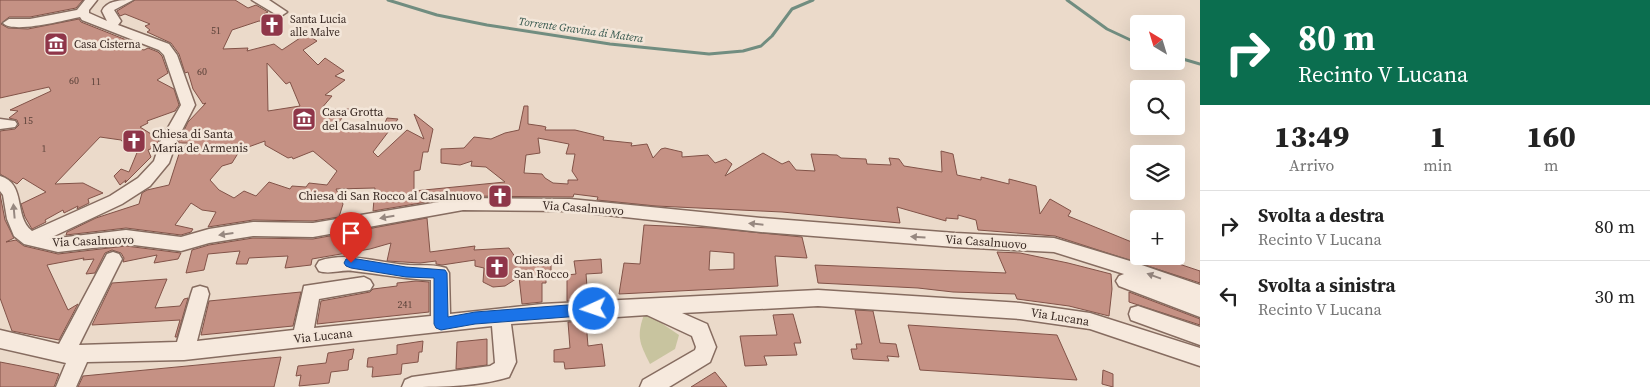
<!DOCTYPE html>
<html lang="it">
<style>
:root{--surface:#fff;--page:#f2f2f2;--text:#222;--muted:#767676;--line:#e0e0e0}
body{margin:0;font-family:"Source Serif 4",serif;background:var(--page);color:var(--text);height:100vh;display:flex;flex-direction:column;font-size:19px;white-space:nowrap}
*{box-sizing:border-box;margin:0}
p{font-size:16px;color:var(--muted)}
.icon{flex:none;width:28px;height:28px;fill:none;stroke:currentColor;stroke-width:2;stroke-linecap:round;stroke-linejoin:round}
.map{position:relative;flex:1;overflow:hidden}
.drawer{display:flex;flex-direction:column;background:var(--surface);width:450px}
.drawer>*{flex:none}
.banner{background:#0b6e4f;color:#fff;overflow:hidden}
.needle{width:32px;rotate:322deg}
.buttons{position:absolute;left:1130px;top:15px;display:grid;gap:10px}
.buttons a{display:grid;place-items:center;width:55px;height:55px;border-radius:5px;background:var(--surface);box-shadow:0 5px 20px #0002;font-size:25px}
.pin{position:absolute;display:grid;place-items:center;width:42px;height:42px;color:#fff;margin:-51px -21px;border-radius:50% 50% 50% 0;rotate:-45deg;box-shadow:0 0 5px #0007}
.pin .icon{rotate:45deg}
.me{position:absolute;width:55px;margin:-28px;rotate:267deg;stroke-linejoin:round;filter:drop-shadow(0 0 4px #0008)}
.turn{display:flex;align-items:center;gap:18px;height:105px;padding:0 15px;font-size:22px}
.turn .icon{width:65px;height:65px;stroke-width:2.5}
.turn b{display:block;font-size:35px;line-height:42px}
.eta{display:flex;justify-content:space-evenly;align-items:center;height:85px;text-align:center}
.eta b{font-size:30px;font-weight:800;line-height:35px}
ul{padding:0;list-style:none}
li{display:flex;align-items:center;gap:15px;height:70px;padding:0 15px;border-top:1px solid var(--line)}
li div{flex:1}
li b{display:block;font-size:19px}
li em{font-style:normal}
main{display:flex;flex:1;min-height:0}
.map>svg:first-child{display:block}
.green{fill:#c8c49f}
.lines{fill:none;stroke-linecap:round;stroke-linejoin:round}
.stream{stroke:#718d80;stroke-width:3}
.building{fill:#c59184;stroke:#825348;fill-rule:evenodd}
.minor-casing{stroke:#866c60;stroke-width:3}
.minor{fill:#f6e9dd;fill-rule:evenodd}
.oneway{fill:#978880}
.route{fill:#1a73e8;stroke:#114b97}
.labels{text-anchor:middle;dominant-baseline:central;stroke-width:5;stroke-linejoin:round;paint-order:stroke}
.number-label{font-size:10px;fill:#5b423a}
.far-poi-label{font-size:11px;fill:#382822;stroke:#f3e6d9;text-anchor:start}
.far-water-label{font-size:11px;font-style:italic;fill:#33564c;stroke:#f3e6d9}
.poi-label{font-size:12px;fill:#382822;stroke:#f3e6d9;text-anchor:start}
.street-label{font-size:12px;fill:#382822;stroke:#f3e6d9}
</style>
<main>
<div class="map">
<svg width="1200" height="387" viewBox="0 0 1200 387">
<rect width="100%" height="100%" fill="#ebdaca"/>
<path class="green" d="M 645,312 L 679,335 L 675,349 L 650,364 C 639,342 636,336 645,312 Z"/>
<g class="lines">
<g class="stream">
<path d="M 388,0 L 437,15 L 487,25 L 610,44 L 709,54 L 743,51 L 761,46 L 772,36 L 792,9 L 813,0"/>
<path d="M 1067,0 L 1107,29 L 1139,44"/>
<path d="M 1176,57 L 1200,64"/>
</g>
</g>
<g class="building">
<path d="M 0,0 L 83,0 L 76,8 L 30,17 L 9,17 L 1,24 L 8,28 L 28,29 L 79,19 L 81,22 L 129,41 L 124,45 L 144,50 L 148,48 L 158,52 L 162,56 L 168,73 L 157,80 L 174,89 L 179,105 L 175,111 L 147,121 L 148,123 L 140,127 L 159,139 L 157,146 L 148,150 L 151,157 L 125,183 L 126,180 L 120,185 L 114,176 L 121,169 L 129,172 L 141,143 L 128,148 L 121,140 L 100,137 L 55,184 L 83,183 L 103,193 L 88,199 L 89,203 L 77,209 L 78,206 L 64,213 L 63,210 L 45,220 L 46,222 L 32,229 L 25,217 L 21,204 L 46,192 L 23,178 L 17,184 L 0,174 L 0,131 L 15,129 L 19,125 L 17,120 L 9,118 L 18,111 L 10,110 L 51,91 L 49,87 L 0,98 Z"/>
<path d="M 135,0 L 235,0 L 248,8 L 256,5 L 268,12 L 264,14 L 280,24 L 259,21 L 232,30 L 223,49 L 248,48 L 247,51 L 274,44 L 282,50 L 306,34 L 309,36 L 317,41 L 303,50 L 318,65 L 325,58 L 344,71 L 335,76 L 345,80 L 325,95 L 332,96 L 321,109 L 349,109 L 335,127 L 356,127 L 358,125 L 365,130 L 369,122 L 384,125 L 387,118 L 398,119 L 373,152 L 378,157 L 407,130 L 424,139 L 414,114 L 433,129 L 428,152 L 423,152 L 420,170 L 414,171 L 414,191 L 505,182 L 486,167 L 471,166 L 472,161 L 460,165 L 441,163 L 441,149 L 464,148 L 474,137 L 491,139 L 505,133 L 519,130 L 524,106 L 528,106 L 528,124 L 542,126 L 546,127 L 545,130 L 575,130 L 604,137 L 603,140 L 632,143 L 631,146 L 647,144 L 653,158 L 661,149 L 665,148 L 682,152 L 682,157 L 708,155 L 715,163 L 726,159 L 732,164 L 725,176 L 763,153 L 782,164 L 789,161 L 796,170 L 815,171 L 811,154 L 837,155 L 841,158 L 866,159 L 867,164 L 891,165 L 889,158 L 899,159 L 904,166 L 942,172 L 941,151 L 953,154 L 957,175 L 981,180 L 981,177 L 1009,184 L 1009,179 L 1036,186 L 1040,214 L 1050,199 L 1071,211 L 1068,216 L 1139,245 L 1139,256 L 1155,256 L 1200,271 L 1200,283 L 1055,236 L 978,230 L 976,220 L 958,215 L 958,219 L 946,218 L 946,221 L 897,207 L 900,223 L 782,212 L 656,206 L 597,200 L 598,197 L 574,194 L 573,197 L 463,196 L 373,211 L 375,188 L 336,189 L 343,204 L 339,217 L 313,221 L 253,220 L 208,227 L 216,212 L 202,210 L 191,203 L 175,225 L 193,229 L 191,232 L 181,235 L 126,228 L 66,235 L 67,232 L 96,218 L 139,204 L 142,193 L 147,190 L 169,185 L 179,154 L 188,143 L 178,143 L 179,141 L 188,122 L 206,103 L 203,104 L 193,89 L 188,72 L 185,73 L 179,54 L 171,43 L 147,32 L 150,30 L 145,26 L 150,24 L 125,14 L 120,16 L 117,11 ZM 267,63 L 286,84 L 290,82 L 300,106 L 268,111 ZM 538,138 L 569,144 L 566,154 L 575,154 L 572,171 L 578,180 L 568,180 L 568,184 L 553,183 L 545,178 L 542,174 L 524,173 L 526,155 L 540,153 ZM 265,141 L 265,145 L 288,158 L 292,157 L 293,159 L 313,151 L 337,171 L 327,185 L 309,183 L 306,187 L 292,186 L 290,189 L 269,182 L 256,196 L 244,191 L 234,198 L 219,190 L 210,180 L 222,166 L 232,163 L 240,150 Z"/>
<path d="M 0,194 L 5,220 L 14,238 L 6,242 L 16,240 L 24,246 L 58,254 L 126,246 L 181,253 L 178,259 L 154,263 L 157,255 L 123,262 L 124,258 L 121,253 L 112,250 L 105,253 L 95,273 L 86,274 L 94,259 L 83,260 L 84,258 L 47,265 L 68,310 L 78,304 L 59,340 L 12,331 L 0,298 Z"/>
<path d="M 427,218 L 430,252 L 475,246 L 474,250 L 509,248 L 518,261 L 551,259 L 551,278 L 546,278 L 546,283 L 542,283 L 542,302 L 522,304 L 519,277 L 505,286 L 493,287 L 483,282 L 484,268 L 475,266 L 475,260 L 442,265 L 436,264 L 436,261 L 420,263 L 387,261 L 391,243 L 370,249 L 312,259 L 311,265 L 285,268 L 288,256 L 249,258 L 247,264 L 236,264 L 240,251 L 208,254 L 204,270 L 186,273 L 192,250 L 209,245 L 253,238 L 313,239 Z"/>
<path d="M 644,225 L 711,228 L 802,237 L 807,258 L 775,256 L 778,286 L 619,294 L 624,263 L 640,264 ZM 710,251 L 734,253 L 734,269 L 709,270 Z"/>
<path d="M 997,252 L 1020,253 L 1068,263 L 1111,274 L 1112,289 L 1109,316 L 1069,306 L 1017,299 L 1015,294 L 953,292 L 918,288 L 818,283 L 815,265 L 1006,273 Z"/>
<path d="M 601,259 L 602,273 L 586,274 L 588,299 L 567,301 L 567,275 L 576,274 L 574,261 Z"/>
<path d="M 167,279 L 155,308 L 180,306 L 184,299 L 188,298 L 177,337 L 175,337 L 180,320 L 92,325 L 112,283 Z"/>
<path d="M 416,281 L 429,282 L 429,312 L 317,324 L 321,301 L 370,292 L 373,289 L 397,286 L 397,283 Z"/>
<path d="M 301,292 L 293,326 L 201,335 L 209,301 Z"/>
<path d="M 1129,292 L 1200,319 L 1200,325 L 1129,302 Z"/>
<path d="M 855,310 L 873,311 L 880,343 L 896,344 L 899,357 L 887,356 L 889,361 L 853,359 L 851,349 L 857,349 L 856,344 L 862,344 Z"/>
<path d="M 793,314 L 801,343 L 794,343 L 797,355 L 764,356 L 767,365 L 745,366 L 740,336 L 777,335 L 773,315 Z"/>
<path d="M 586,321 L 588,346 L 602,344 L 605,366 L 565,369 L 564,362 L 554,362 L 554,350 L 570,348 L 568,322 Z"/>
<path d="M 908,325 L 1057,335 L 1077,380 L 920,370 Z"/>
<path d="M 487,339 L 487,365 L 456,369 L 457,342 Z"/>
<path d="M 423,341 L 422,352 L 419,352 L 418,362 L 402,364 L 401,374 L 372,377 L 373,367 L 367,367 L 368,358 L 397,354 L 397,345 Z"/>
<path d="M 354,349 L 352,359 L 349,360 L 348,370 L 331,372 L 329,383 L 299,386 L 301,375 L 296,376 L 298,366 L 326,363 L 328,353 Z"/>
<path d="M 281,357 L 274,387 L 78,387 L 83,376 Z"/>
<path d="M 0,362 L 26,367 L 59,374 L 54,387 L 0,387 Z"/>
<path d="M 1103,370 L 1113,374 L 1113,387 L 1102,384 Z"/>
<path d="M 715,372 L 727,387 L 691,387 Z"/>
</g>
<g class="lines">
<g class="minor-casing">
<g id="minor">
<path d="M 85,0 L 97,0 L 89,10 L 89,13 L 107,21 L 102,11 C 107,0 122,0 133,0 L 114,10 L 121,21 L 118,25 L 169,44 L 177,55 L 195,105 L 177,140 L 169,163 L 150,186 L 122,204 L 52,237 L 58,238 L 126,230 L 181,237 L 209,229 L 253,222 L 313,223 L 463,198 L 570,199 L 761,218 L 955,233 L 1054,238 L 1130,261 L 1200,285 L 1200,317 L 1119,286 L 1116,281 L 1119,276 L 1124,274 L 1054,252 L 955,247 L 761,232 L 570,211 L 463,210 L 313,237 L 253,236 L 209,243 L 181,251 L 126,244 L 58,252 L 24,244 L 14,236 L 7,219 L 3,195 L 0,191 L 0,176 C 27,184 13,216 32,231 L 110,196 L 138,178 L 154,161 L 161,140 L 181,105 L 164,55 L 159,50 L 82,20 L 80,17 C 65,20 13,34 3,23 L 9,19 L 30,19 L 77,10 Z"/>
<path d="M 252,0 L 269,0 L 287,12 L 281,16 L 277,15 Z"/>
<path d="M 0,119 L 15,121 L 17,124 L 15,127 L 0,129 Z"/>
<path d="M 113,252 L 119,254 L 122,259 L 79,345 L 177,342 L 191,294 L 193,288 L 200,286 L 207,288 L 209,294 L 197,341 L 294,330 L 304,286 L 364,277 L 370,280 L 373,285 L 370,290 L 319,299 L 314,328 L 431,316 L 431,280 C 405,279 380,274 353,271 C 342,269 330,275 319,271 L 316,266 L 319,261 C 349,251 377,263 408,265 C 420,266 434,264 446,268 L 449,273 L 450,314 L 542,304 L 818,290 L 1020,303 L 1090,313 L 1200,348 L 1200,366 L 1090,329 L 1020,319 L 818,306 L 682,313 L 707,324 L 716,347 L 710,362 L 669,387 L 640,387 L 643,380 L 695,350 L 696,347 L 692,336 L 647,315 L 511,324 L 516,362 L 509,377 C 477,387 437,387 402,387 L 405,380 L 412,377 L 490,366 L 495,363 L 492,326 L 184,360 L 87,362 L 76,387 L 56,387 L 66,363 L 0,348 L 0,330 L 59,344 L 107,254 Z"/>
<path d="M 1138,306 L 1200,327 L 1200,345 L 1131,320 L 1129,314 L 1131,308 Z"/>
</g>
</g>
<use href="#minor" class="minor"/>
</g>
<defs><path id="oneway-solid" d="M-6-.8H1V-3.2L6.5 0L1 3.2V.8H-6Z" transform="scale(1.25)"/></defs>
<g class="oneway">
<use href="#oneway-solid" transform="translate(14 211) rotate(-95)"/>
<use href="#oneway-solid" transform="translate(387 217) rotate(170)"/>
<use href="#oneway-solid" transform="translate(756 224) rotate(-174)"/>
<use href="#oneway-solid" transform="translate(226 234) rotate(172)"/>
<use href="#oneway-solid" transform="translate(918 237) rotate(-176)"/>
<use href="#oneway-solid" transform="translate(1154 276) rotate(-160)"/>
</g>
<path class="route" d="M 351,258 L 406,267 L 445,270 L 447,273 L 448,317 L 475,312 L 594,303 L 599,305 L 601,309 L 599,313 L 594,315 L 475,324 L 441,330 L 436,328 L 434,324 L 434,278 L 406,277 L 351,268 L 346,266 L 344,263 L 346,259 Z"/>
<defs>
<g id="church-square" transform="scale(1.25)"><rect x="-9" y="-9" width="18" height="18" rx="4" fill="#8f3649" stroke="#f3e6d9"/><path d="M-1.2-6h2.4v3.5h3.3v2.4h-3.3V6h-2.4V-.1h-3.3v-2.4h3.3Z" fill="#fff"/></g>
<g id="museum-square" transform="scale(1.25)"><rect x="-9" y="-9" width="18" height="18" rx="4" fill="#8f3649" stroke="#f3e6d9"/><path d="M0-6L6-3V-2H-6V-3ZM-5-1h2V3h-2ZM-1-1h2V3h-2ZM3-1h2V3H3ZM-6 4H6V6H-6Z" fill="#fff"/></g>
</defs>
<g fill-rule="evenodd">
<use href="#church-square" x="272" y="25"/>
<use href="#museum-square" x="56" y="44"/>
<use href="#museum-square" x="304" y="119"/>
<use href="#church-square" x="134" y="141"/>
<use href="#church-square" x="500" y="196"/>
<use href="#church-square" x="497" y="267"/>
</g>
<g class="labels">
<g class="number-label">
<text x="216" y="30">51</text>
<text x="202" y="71">60</text>
<text x="74" y="80">60</text>
<text x="96" y="81">11</text>
<text x="28" y="120">15</text>
<text x="44" y="148">1</text>
<text x="405" y="304">241</text>
</g>
<g class="far-poi-label">
<text x="290" y="19">Santa Lucia<tspan x="290" dy="13">alle Malve</tspan></text>
<text x="74" y="44">Casa Cisterna</text>
</g>
<g class="far-water-label">
<text transform="translate(581 30) rotate(8)">Torrente Gravina di Matera</text>
</g>
<g class="poi-label">
<text x="322" y="112">Casa Grotta<tspan x="322" dy="14">del Casalnuovo</tspan></text>
<text x="152" y="134">Chiesa di Santa<tspan x="152" dy="14">Maria de Armenis</tspan></text>
<text x="482" y="196" text-anchor="end">Chiesa di San Rocco al Casalnuovo</text>
<text x="514" y="260">Chiesa di<tspan x="514" dy="14">San Rocco</tspan></text>
</g>
<g class="street-label">
<text transform="translate(583 208) rotate(4)">Via Casalnuovo</text>
<text transform="translate(93 241) rotate(-2)">Via Casalnuovo</text>
<text transform="translate(986 242) rotate(4)">Via Casalnuovo</text>
<text transform="translate(1060 317) rotate(9)">Via Lucana</text>
<text transform="translate(323 336) rotate(-6)">Via Lucana</text>
</g>
</g>
</svg>
<div class="buttons">
<a><svg class="needle" viewBox="-14 -14 28 28"><path d="M0-13l5 13h-10z" fill="#e53935"/><path d="M0 13l5-13h-10z" fill="#767676"/></svg></a>
<a><svg class="icon" aria-label="search" viewBox="0 0 24 24"><circle cx="10" cy="10" r="6"/><path d="M15 15l6 6"/></svg></a>
<a><svg class="icon" aria-label="layers" viewBox="0 0 24 24"><path d="M12 4l9 5-9 5-9-5zM3 14l9 5 9-5"/></svg></a>
<a>+</a>
</div>
<div class="pin" style="left:351px;top:263px;background:#d93025"><svg class="icon" aria-label="arrive" viewBox="0 0 24 24"><path d="M6 21V4h12l-3 4 3 4H6"/></svg></div>
<svg class="me" style="left:594px;top:309px" viewBox="-20 -20 40 40"><circle r="17" fill="#1a73e8" stroke="#fff" stroke-width="3"/><path d="M0-11L8 9 0 5-8 9z" fill="#fff"/></svg>
</div>
<section class="drawer">
<div class="banner">
<div class="turn"><svg class="icon" aria-label="right" viewBox="0 0 24 24"><path d="M7 20v-9h11M14 6l5 5-5 5"/></svg><div><b>80 m</b>Recinto V Lucana</div></div>
</div>
<div class="eta">
<div><b>13:49</b><p>Arrivo</p></div>
<div><b>1</b><p>min</p></div>
<div><b>160</b><p>m</p></div>
</div>
<ul>
<li><svg class="icon" aria-label="right" viewBox="0 0 24 24"><path d="M7 20v-9h11M14 6l5 5-5 5"/></svg><div><b>Svolta a destra</b><p>Recinto V Lucana</p></div><em>80 m</em></li>
<li><svg class="icon" aria-label="left" viewBox="0 0 24 24"><path d="M17 20v-9H6M10 6l-5 5 5 5"/></svg><div><b>Svolta a sinistra</b><p>Recinto V Lucana</p></div><em>30 m</em></li>
</ul>
</section>
</main>
